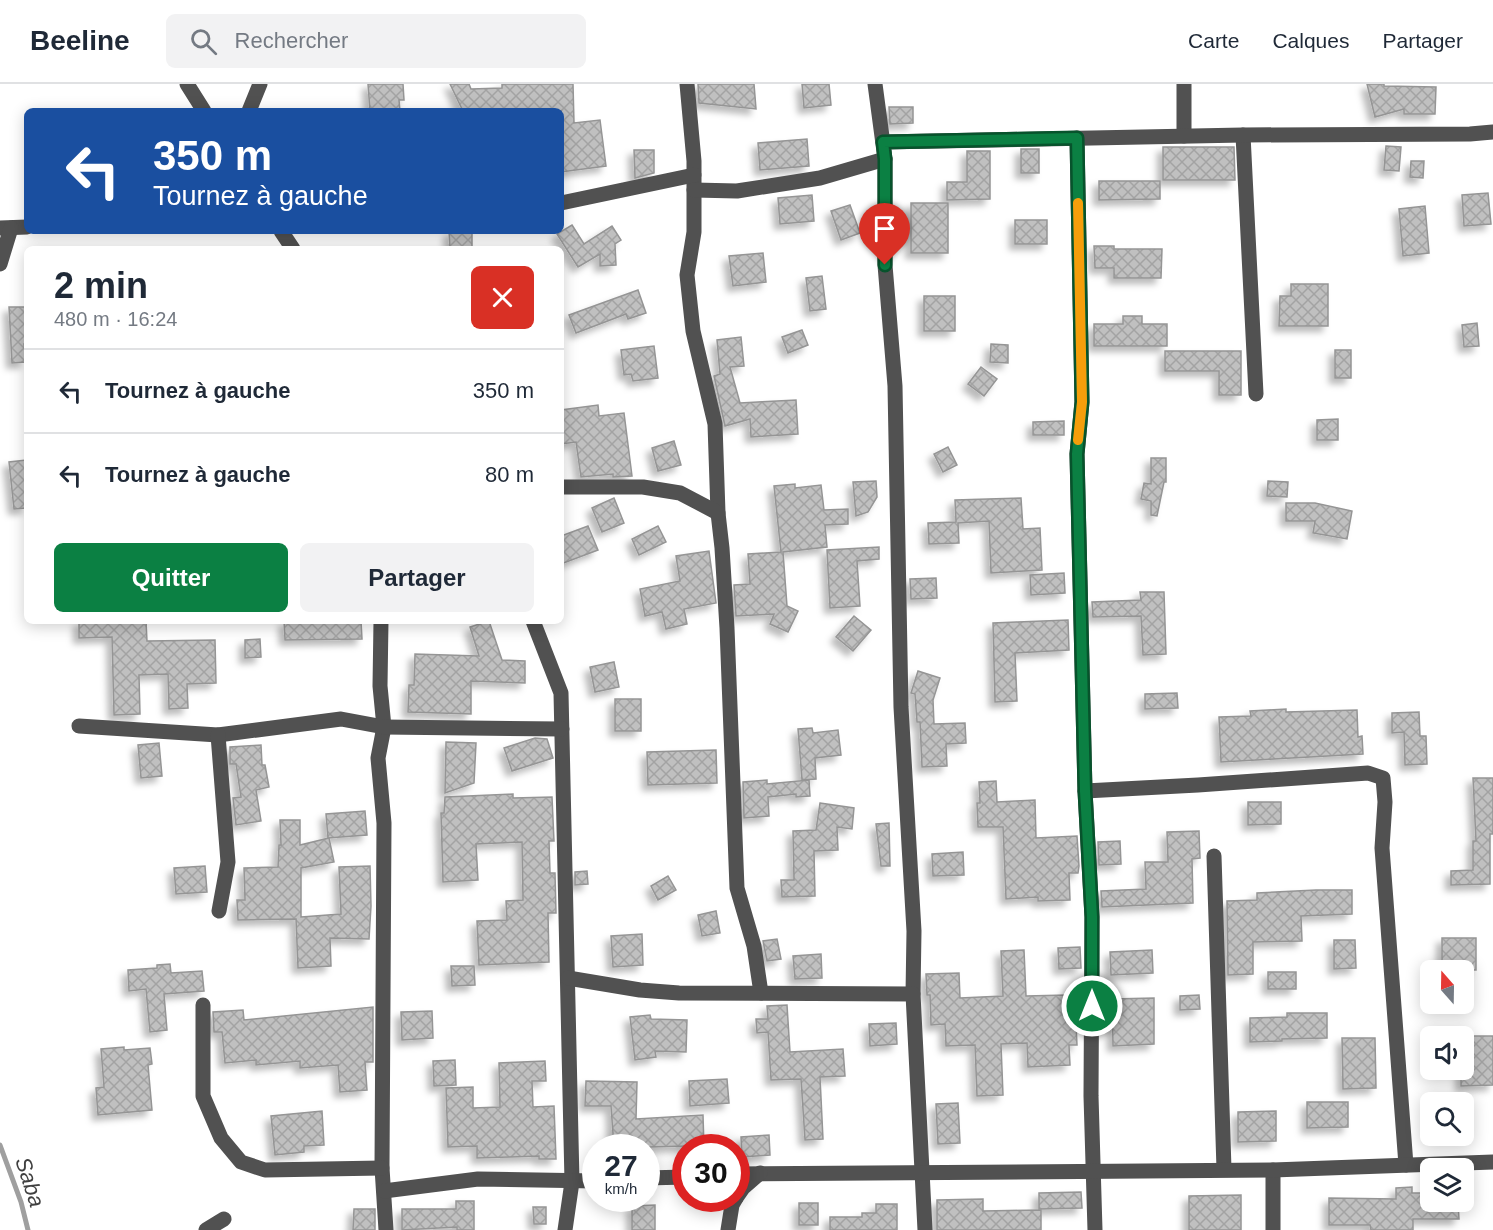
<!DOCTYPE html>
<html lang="fr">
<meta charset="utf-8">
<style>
:root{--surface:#fff;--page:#f2f2f3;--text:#1f2937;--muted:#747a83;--line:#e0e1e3;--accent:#0b8043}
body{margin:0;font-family:Arial,sans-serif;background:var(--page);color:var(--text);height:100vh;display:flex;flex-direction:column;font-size:22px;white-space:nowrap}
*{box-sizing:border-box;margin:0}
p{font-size:20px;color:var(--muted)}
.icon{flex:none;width:33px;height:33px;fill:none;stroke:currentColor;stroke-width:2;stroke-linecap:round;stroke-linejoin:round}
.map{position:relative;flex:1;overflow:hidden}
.sheet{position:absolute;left:24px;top:162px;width:540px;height:378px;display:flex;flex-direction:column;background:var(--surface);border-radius:9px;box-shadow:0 3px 15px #0003}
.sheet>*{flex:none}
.hud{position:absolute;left:24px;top:24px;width:540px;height:126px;border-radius:9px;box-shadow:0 3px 15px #0003;background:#1a4fa0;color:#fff;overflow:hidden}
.needle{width:39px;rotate:340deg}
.buttons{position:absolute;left:1420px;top:876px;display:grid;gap:12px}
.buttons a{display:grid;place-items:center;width:54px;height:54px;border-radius:9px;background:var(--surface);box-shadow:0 3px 15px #0003;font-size:30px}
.speed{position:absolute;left:582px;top:1050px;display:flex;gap:12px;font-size:30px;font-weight:700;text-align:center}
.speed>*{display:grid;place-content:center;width:78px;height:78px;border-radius:50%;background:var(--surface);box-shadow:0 3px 15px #0003;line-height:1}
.speed small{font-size:15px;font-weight:400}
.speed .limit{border:9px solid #d22;background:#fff;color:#111}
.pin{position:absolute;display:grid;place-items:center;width:51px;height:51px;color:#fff;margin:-62px -26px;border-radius:50% 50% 50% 0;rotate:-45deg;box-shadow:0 0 6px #0007}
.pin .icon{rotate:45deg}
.me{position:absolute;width:66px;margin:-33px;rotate:0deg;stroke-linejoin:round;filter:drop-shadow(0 0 4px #0008)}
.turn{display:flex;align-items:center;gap:21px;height:126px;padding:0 30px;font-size:27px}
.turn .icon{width:78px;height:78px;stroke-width:2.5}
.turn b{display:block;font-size:42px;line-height:51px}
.round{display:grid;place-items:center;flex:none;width:63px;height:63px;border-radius:9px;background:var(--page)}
.summary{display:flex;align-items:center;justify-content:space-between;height:102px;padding:0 30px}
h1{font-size:36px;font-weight:700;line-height:45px}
.cta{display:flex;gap:12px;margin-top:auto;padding:12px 30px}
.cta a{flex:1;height:69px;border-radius:9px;background:var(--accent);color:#fff;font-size:24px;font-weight:700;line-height:69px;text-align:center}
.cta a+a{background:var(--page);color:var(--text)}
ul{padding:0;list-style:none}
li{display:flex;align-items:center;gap:18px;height:84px;padding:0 30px;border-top:2px solid var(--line)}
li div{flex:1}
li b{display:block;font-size:22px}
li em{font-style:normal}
header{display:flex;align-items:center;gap:36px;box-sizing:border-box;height:84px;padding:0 30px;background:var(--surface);border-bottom:2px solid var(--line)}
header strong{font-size:28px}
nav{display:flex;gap:33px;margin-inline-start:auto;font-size:21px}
.search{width:420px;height:54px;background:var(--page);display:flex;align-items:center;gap:15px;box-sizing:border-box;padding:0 21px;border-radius:9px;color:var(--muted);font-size:22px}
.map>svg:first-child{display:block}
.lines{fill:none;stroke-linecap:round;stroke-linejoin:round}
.stream{stroke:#9f9f9f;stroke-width:5}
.building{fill:url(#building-cross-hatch);stroke:#959595;stroke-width:1.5;filter:url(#shadow)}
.minor{stroke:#515151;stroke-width:15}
.route-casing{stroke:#07532c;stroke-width:15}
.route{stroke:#0b8043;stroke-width:10}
.slow{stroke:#f59e0b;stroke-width:10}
.labels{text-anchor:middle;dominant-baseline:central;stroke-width:5;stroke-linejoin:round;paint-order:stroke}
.water-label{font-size:22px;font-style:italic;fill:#404040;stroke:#fff}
</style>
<header>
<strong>Beeline</strong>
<div class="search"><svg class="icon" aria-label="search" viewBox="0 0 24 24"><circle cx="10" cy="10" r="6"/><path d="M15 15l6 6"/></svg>Rechercher</div>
<nav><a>Carte</a><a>Calques</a><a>Partager</a></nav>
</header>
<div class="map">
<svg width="1493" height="1146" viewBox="0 0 1493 1146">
<defs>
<pattern id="building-cross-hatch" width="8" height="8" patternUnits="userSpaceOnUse" patternTransform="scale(1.5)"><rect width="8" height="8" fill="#c0c0c0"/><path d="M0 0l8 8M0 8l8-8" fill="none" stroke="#a3a3a3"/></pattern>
<filter id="shadow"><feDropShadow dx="-5.5" dy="5.5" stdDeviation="3" flood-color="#0004"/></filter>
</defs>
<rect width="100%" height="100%" fill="#fff"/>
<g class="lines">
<path class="stream" d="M 0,1061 L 21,1118 L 28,1146"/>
</g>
<g class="building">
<path d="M 368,0 L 403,0 L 404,16 L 399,16 L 400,27 L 370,27 Z"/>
<path d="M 450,0 L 469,0 L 471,5 L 502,4 L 502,0 L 573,0 L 574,39 L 600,36 L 606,82 L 561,88 L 561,27 L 463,27 Z"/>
<path d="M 698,0 L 754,0 L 756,25 L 699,19 Z"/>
<path d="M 802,0 L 829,0 L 831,21 L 804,24 Z"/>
<path d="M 1367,0 L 1384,0 L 1384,2 L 1436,3 L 1435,30 L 1404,30 L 1404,25 L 1375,33 Z"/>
<path d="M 889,23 L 913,23 L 913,39 L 890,40 Z"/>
<path d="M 807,55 L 809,82 L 760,86 L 758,59 Z"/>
<path d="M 1386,62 L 1401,63 L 1399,87 L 1384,86 Z"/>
<path d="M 1163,63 L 1234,63 L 1235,96 L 1163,96 Z"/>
<rect x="1021" y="65" width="18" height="24"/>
<path d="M 634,66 L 654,66 L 654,89 L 635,94 Z"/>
<path d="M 967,67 L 990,67 L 990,115 L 947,116 L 947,98 L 967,98 Z"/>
<path d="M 1411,77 L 1424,77 L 1423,94 L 1410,93 Z"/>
<path d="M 1099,97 L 1160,97 L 1160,115 L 1099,116 Z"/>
<path d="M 1488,109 L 1491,140 L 1464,142 L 1462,111 Z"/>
<path d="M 812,111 L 814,137 L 780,140 L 778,114 Z"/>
<rect x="911" y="119" width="37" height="50"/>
<path d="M 850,121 L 860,149 L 841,156 L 831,127 Z"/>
<path d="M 1425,122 L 1429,169 L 1403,172 L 1399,125 Z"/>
<rect x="1015" y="136" width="32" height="24"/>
<path d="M 572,141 L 584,160 L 612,142 L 621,156 L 615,160 L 616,181 L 600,182 L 600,170 L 578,183 L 557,150 Z"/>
<path d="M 449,147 L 472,147 L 472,165 L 450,165 Z"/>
<path d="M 1094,162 L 1114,162 L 1114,165 L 1162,165 L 1161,194 L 1114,194 L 1114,184 L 1095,184 Z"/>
<path d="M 763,169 L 766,198 L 733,202 L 729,172 Z"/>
<path d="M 822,192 L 826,225 L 810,227 L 806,194 Z"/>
<path d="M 1291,200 L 1328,200 L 1328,242 L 1279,242 L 1280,212 L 1291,212 Z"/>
<path d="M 638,206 L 646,229 L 628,235 L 626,230 L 576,249 L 569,231 Z"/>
<rect x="924" y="212" width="31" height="35"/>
<path d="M 9,223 L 27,223 L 27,260 L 24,260 L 26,278 L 12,279 Z"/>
<path d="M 1123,232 L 1142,232 L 1142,240 L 1167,240 L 1167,262 L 1094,262 L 1094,240 L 1123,240 Z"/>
<path d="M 1477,239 L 1479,262 L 1464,263 L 1462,241 Z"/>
<path d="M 802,246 L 808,261 L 788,269 L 782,253 Z"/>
<path d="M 741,253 L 744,282 L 730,283 L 740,319 L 796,316 L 798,350 L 751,353 L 750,335 L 725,342 L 714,292 L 720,290 L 717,256 Z"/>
<path d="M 991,260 L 1008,261 L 1008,279 L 990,278 Z"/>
<path d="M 654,262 L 658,294 L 633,297 L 631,290 L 624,291 L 621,266 Z"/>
<rect x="1335" y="266" width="16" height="28"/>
<path d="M 1165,267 L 1241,267 L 1241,311 L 1219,311 L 1219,287 L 1165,287 Z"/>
<path d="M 981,283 L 997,295 L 984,312 L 968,300 Z"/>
<path d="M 598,321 L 599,332 L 624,329 L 632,392 L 613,393 L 613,390 L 581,393 L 576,358 L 561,360 L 561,326 Z"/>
<path d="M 1338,335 L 1338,356 L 1317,356 L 1317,336 Z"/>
<path d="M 1064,337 L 1064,351 L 1033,351 L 1033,338 Z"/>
<path d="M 674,357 L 681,381 L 658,387 L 652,364 Z"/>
<path d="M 948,363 L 957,381 L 943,388 L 934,370 Z"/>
<path d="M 1151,374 L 1166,374 L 1166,398 L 1164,398 L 1157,432 L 1151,431 L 1151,417 L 1141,415 L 1144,399 L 1151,400 Z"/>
<path d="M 26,376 L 27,424 L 14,425 L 9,378 Z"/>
<path d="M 876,397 L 877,413 L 868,428 L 856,432 L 853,398 Z"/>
<path d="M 1268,397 L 1288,398 L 1287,413 L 1267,412 Z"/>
<path d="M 795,400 L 795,404 L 821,401 L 824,426 L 848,425 L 848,440 L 825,441 L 827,463 L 783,468 L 787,522 L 798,527 L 788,548 L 770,540 L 774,530 L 736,532 L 734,501 L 750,500 L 748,470 L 781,468 L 774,402 Z"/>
<path d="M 614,414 L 624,439 L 602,448 L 592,424 Z"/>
<path d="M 1021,414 L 1023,445 L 1040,444 L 1042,486 L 991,489 L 989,437 L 958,439 L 959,459 L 929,460 L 928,439 L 956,438 L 955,416 Z"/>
<path d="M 1286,419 L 1315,419 L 1352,427 L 1347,455 L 1313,449 L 1315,437 L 1286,437 Z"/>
<path d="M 588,442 L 598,466 L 561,480 L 561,452 Z"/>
<path d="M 658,442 L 666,458 L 639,471 L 632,455 Z"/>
<path d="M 879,463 L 879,475 L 857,477 L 860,522 L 830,524 L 827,466 Z"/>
<path d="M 709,467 L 716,519 L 684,525 L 687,540 L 666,545 L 662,528 L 645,532 L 640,505 L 680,497 L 676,472 Z"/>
<path d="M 1064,489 L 1065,509 L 1031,511 L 1030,491 Z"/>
<path d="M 936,494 L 937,514 L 911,515 L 910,495 Z"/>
<path d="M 1140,508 L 1164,508 L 1166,570 L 1143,571 L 1141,532 L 1093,533 L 1092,518 L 1141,516 Z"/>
<path d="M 854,532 L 871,546 L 853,567 L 836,553 Z"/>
<path d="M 1068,536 L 1069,566 L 1015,569 L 1017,617 L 995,618 L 993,539 Z"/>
<path d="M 79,537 L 146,537 L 147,557 L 215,556 L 216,599 L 187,600 L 188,624 L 169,625 L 168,590 L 139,591 L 140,630 L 114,631 L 112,553 L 79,554 Z"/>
<path d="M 284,537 L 361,537 L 362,555 L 285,556 Z"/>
<path d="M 489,537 L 502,576 L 525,577 L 525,599 L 471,597 L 471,630 L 408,628 L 409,601 L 414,601 L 415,570 L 479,572 L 470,543 Z"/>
<path d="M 260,555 L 261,573 L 245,574 L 245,556 Z"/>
<path d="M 614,578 L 619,603 L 595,608 L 590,583 Z"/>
<path d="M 918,587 L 940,594 L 933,616 L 934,640 L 965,639 L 966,659 L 946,660 L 947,682 L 922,683 L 920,638 L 917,638 L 915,610 L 911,609 Z"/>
<path d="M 1177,609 L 1178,624 L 1145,625 L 1145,610 Z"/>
<rect x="615" y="615" width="26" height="32"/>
<path d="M 1286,625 L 1286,628 L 1357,626 L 1358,653 L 1362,652 L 1363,670 L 1221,678 L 1219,633 L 1251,632 L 1250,627 Z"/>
<path d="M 1419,628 L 1420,652 L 1426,652 L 1427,680 L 1405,681 L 1404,648 L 1392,649 L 1392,629 Z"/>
<path d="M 812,644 L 813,649 L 838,646 L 841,671 L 815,674 L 816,695 L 802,696 L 798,645 Z"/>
<path d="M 535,654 L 547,655 L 553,674 L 512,687 L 504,664 Z"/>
<path d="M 446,658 L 476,659 L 474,699 L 445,709 Z"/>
<path d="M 159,659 L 162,692 L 141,694 L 138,661 Z"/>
<path d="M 261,661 L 262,681 L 265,681 L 269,703 L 256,706 L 261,737 L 236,741 L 233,714 L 241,713 L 236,680 L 230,680 L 230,663 Z"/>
<path d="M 716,666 L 717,699 L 648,701 L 647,668 Z"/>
<path d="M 1473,694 L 1493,694 L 1493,750 L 1490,750 L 1490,800 L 1451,801 L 1451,787 L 1473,786 L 1473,757 L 1476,757 Z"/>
<path d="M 767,696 L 767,700 L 809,696 L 810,712 L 796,713 L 796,710 L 768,713 L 769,732 L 744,734 L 743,698 Z"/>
<path d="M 996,697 L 997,718 L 1035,716 L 1036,754 L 1077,752 L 1079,782 L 1078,789 L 1069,789 L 1070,816 L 1038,817 L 1038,813 L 1006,815 L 1003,743 L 978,743 L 977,719 L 980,719 L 979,698 Z"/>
<path d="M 513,710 L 513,714 L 552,713 L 554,757 L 549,757 L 550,789 L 555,789 L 556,829 L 548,829 L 549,878 L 479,881 L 477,837 L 507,836 L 506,817 L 523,816 L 522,758 L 476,760 L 478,796 L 443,798 L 441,729 L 444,729 L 445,713 Z"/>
<path d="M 1248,718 L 1281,718 L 1281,740 L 1248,741 Z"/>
<path d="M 820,719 L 854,724 L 852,745 L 837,743 L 838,766 L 814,767 L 815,812 L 782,813 L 781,796 L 794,796 L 793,747 L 816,746 Z"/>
<path d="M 365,727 L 367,751 L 328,754 L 326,730 Z"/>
<path d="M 280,736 L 300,736 L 300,761 L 329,754 L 334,778 L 301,784 L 301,833 L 341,830 L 339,783 L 370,782 L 371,822 L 369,855 L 330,854 L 331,882 L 298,884 L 296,835 L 238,836 L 237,816 L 245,816 L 244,784 L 278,783 L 279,761 L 281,761 Z"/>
<path d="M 889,739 L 890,782 L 881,782 L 876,740 Z"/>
<path d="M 1199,747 L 1200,774 L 1192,775 L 1193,819 L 1102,823 L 1101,807 L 1146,805 L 1145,778 L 1168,778 L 1167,748 Z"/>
<path d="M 1120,757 L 1121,780 L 1099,781 L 1098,758 Z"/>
<path d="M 963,768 L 964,791 L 933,792 L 932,770 Z"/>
<path d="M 205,782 L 207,808 L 176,810 L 174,784 Z"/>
<path d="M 587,787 L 588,800 L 575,801 L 575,788 Z"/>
<path d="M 668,792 L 676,806 L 658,816 L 651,802 Z"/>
<path d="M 1316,806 L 1352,806 L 1352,830 L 1301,832 L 1302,857 L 1253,858 L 1253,890 L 1228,891 L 1227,817 L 1257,816 L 1257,809 Z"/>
<path d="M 716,827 L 720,849 L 702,852 L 698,831 Z"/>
<path d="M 642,850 L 643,881 L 613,883 L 611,852 Z"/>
<rect x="1442" y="854" width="34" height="32"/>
<path d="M 777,855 L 781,875 L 767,877 L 763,857 Z"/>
<path d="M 1334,856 L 1355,856 L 1356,884 L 1334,885 Z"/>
<path d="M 1080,863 L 1081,884 L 1059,885 L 1058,864 Z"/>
<path d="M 1024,866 L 1026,912 L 1066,911 L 1066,917 L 1075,917 L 1077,961 L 1069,961 L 1070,981 L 1028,983 L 1027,959 L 1001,960 L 1003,1011 L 977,1012 L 975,961 L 946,962 L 945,940 L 931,941 L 930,911 L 927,911 L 926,890 L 959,889 L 960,914 L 1003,912 L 1001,867 Z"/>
<path d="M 1152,866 L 1153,889 L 1111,891 L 1110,868 Z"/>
<path d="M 821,870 L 822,894 L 795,895 L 793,872 Z"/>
<path d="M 170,880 L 171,889 L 202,887 L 204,907 L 164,910 L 167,946 L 150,948 L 146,905 L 129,907 L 128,886 L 157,884 L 157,881 Z"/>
<path d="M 451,882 L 474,882 L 475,901 L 452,902 Z"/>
<rect x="1268" y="888" width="28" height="17"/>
<path d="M 1199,911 L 1200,925 L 1180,926 L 1180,912 Z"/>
<path d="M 1154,914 L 1154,960 L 1113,962 L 1112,915 Z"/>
<path d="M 787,921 L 790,968 L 843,965 L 845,992 L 820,993 L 823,1055 L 805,1056 L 801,995 L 771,996 L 768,948 L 757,949 L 756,935 L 768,935 L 767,922 Z"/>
<path d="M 373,923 L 373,978 L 365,978 L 367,1006 L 340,1008 L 338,981 L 300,984 L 300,977 L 256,981 L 256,976 L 225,979 L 222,948 L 214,948 L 213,928 L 243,926 L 244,936 Z"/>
<path d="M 432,927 L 433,954 L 402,956 L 401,928 Z"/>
<path d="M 1287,929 L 1327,929 L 1327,954 L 1282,955 L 1282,957 L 1250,958 L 1250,934 L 1287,933 Z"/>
<path d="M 650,931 L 651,935 L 687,936 L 686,968 L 655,967 L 656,973 L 635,976 L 630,933 Z"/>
<path d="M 896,939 L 897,960 L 870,962 L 869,940 Z"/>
<path d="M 1464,952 L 1493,952 L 1493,1001 L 1461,1002 L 1461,986 L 1464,986 Z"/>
<path d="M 1342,954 L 1375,954 L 1376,1004 L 1343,1005 Z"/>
<path d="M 124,963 L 124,966 L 150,964 L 152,980 L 148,981 L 152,1026 L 98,1031 L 96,1004 L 104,1003 L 101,965 Z"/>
<path d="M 455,976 L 456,1001 L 434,1002 L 433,977 Z"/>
<path d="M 545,977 L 546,997 L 532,997 L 533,1023 L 554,1022 L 556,1075 L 539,1075 L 539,1072 L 477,1074 L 477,1062 L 448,1063 L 446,1004 L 473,1003 L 473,1024 L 500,1023 L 499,979 Z"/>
<path d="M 727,995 L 729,1019 L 690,1022 L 689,997 Z"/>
<path d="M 586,997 L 637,998 L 636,1035 L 703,1031 L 704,1064 L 686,1064 L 686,1062 L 614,1064 L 611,1022 L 585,1022 Z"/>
<path d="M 1307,1018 L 1348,1018 L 1348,1043 L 1307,1044 Z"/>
<path d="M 958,1019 L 960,1059 L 938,1060 L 936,1020 Z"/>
<path d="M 322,1027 L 324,1061 L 304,1062 L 304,1068 L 275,1071 L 271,1032 Z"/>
<path d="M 1276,1027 L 1276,1057 L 1238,1058 L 1238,1028 Z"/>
<path d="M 769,1051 L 770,1071 L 742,1073 L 741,1053 Z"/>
<path d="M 1412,1103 L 1412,1109 L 1431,1109 L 1431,1118 L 1458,1118 L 1459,1135 L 1413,1135 L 1413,1146 L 1371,1146 L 1370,1141 L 1329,1141 L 1329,1114 L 1396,1115 L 1396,1104 Z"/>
<path d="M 1081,1108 L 1082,1124 L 1039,1125 L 1039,1109 Z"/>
<path d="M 1241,1111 L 1241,1146 L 1189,1146 L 1189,1112 Z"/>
<path d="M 983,1115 L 983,1127 L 1041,1126 L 1041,1146 L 937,1146 L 937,1116 Z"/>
<path d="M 456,1117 L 474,1117 L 474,1146 L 457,1146 L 457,1143 L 402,1146 L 402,1125 L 456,1125 Z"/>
<rect x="799" y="1119" width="19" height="22"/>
<path d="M 876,1120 L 897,1120 L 897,1146 L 830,1146 L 830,1133 L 862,1133 L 862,1129 L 876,1129 Z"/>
<path d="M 655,1121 L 655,1146 L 632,1146 L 632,1122 Z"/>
<path d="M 533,1123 L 546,1123 L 546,1140 L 534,1140 Z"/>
<path d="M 354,1125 L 375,1125 L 375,1146 L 353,1146 Z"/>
</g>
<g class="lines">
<g class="minor">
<path d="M 187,0 L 204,27"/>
<path d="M 687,0 L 694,77 L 694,148 L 687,191 L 693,247 L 715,340 L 718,429 L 722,464 L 727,544 L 737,804 L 754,862 L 761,909"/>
<path d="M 875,0 L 885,75 L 885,181 L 895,302 L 901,623 L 914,847 L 913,910"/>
<path d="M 249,27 L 260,0"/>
<path d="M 1243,51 L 1256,310"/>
<path d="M 1184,52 L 1184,0"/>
<path d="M 1077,54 L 1082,318 L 1077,370 L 1085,707 L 1092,833 L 1091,1012 L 1095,1146"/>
<path d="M 883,58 L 1243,51 L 1470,50 L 1493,48"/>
<path d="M 694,106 L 737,107 L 820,94 L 885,75"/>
<path d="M 561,119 L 694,91"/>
<path d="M 0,144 L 27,143"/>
<path d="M 281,147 L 293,165"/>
<path d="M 0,180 L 11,144"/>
<path d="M 561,403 L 643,403 L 680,409 L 718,429"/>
<path d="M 381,537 L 380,602 L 384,643 L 378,674 L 384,739 L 382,1084 L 386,1146"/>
<path d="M 533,537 L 561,609 L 572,1098 L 565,1146"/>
<path d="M 79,642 L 218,651 L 341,635 L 384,643 L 562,645"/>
<path d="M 218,651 L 228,778 L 219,827"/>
<path d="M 1085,707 L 1198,701 L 1368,689 L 1383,694 L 1385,718 L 1382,764 L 1406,1081"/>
<path d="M 1214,772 L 1224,1085"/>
<path d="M 568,894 L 640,906 L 679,909 L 913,910 L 925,1146"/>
<path d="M 203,921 L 203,1012 L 221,1054 L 241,1078 L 265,1086 L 382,1084"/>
<path d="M 1273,1086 L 1273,1146"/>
<path d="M 736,1090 L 1273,1086 L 1493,1078"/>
<path d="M 646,1094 L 686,1093"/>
<path d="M 384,1107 L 478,1095 L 596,1097"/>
<path d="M 736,1114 L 743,1104 L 760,1089"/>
<path d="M 206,1146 L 224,1135"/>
<path d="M 728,1146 L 732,1121 L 736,1114"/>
</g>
</g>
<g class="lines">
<g class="route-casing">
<path id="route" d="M 885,181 L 885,75 L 883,58 L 1077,54 L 1082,318 L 1077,370 L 1085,707 L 1092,833 L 1092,922"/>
</g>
<use href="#route" class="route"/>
<path class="slow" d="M 1078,356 L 1082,318 L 1078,119"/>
</g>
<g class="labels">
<g class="water-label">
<text transform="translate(30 1098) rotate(72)">Saba</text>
</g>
</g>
</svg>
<div class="buttons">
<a><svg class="needle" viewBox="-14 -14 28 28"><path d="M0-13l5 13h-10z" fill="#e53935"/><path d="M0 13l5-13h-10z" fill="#747a83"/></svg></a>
<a><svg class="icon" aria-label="sound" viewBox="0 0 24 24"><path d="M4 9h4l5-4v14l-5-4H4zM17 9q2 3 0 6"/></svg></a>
<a><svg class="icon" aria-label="search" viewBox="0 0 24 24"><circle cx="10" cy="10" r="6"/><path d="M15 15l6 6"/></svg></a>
<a><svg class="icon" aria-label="layers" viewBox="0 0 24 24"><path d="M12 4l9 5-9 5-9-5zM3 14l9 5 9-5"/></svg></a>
</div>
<div class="speed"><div>27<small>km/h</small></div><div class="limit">30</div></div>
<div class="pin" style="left:885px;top:181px;background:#d93025"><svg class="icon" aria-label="arrive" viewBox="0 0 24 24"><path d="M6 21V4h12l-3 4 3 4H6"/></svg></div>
<svg class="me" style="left:1092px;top:922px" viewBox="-20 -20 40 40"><circle r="17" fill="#0b8043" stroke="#fff" stroke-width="3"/><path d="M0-11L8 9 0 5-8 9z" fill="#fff"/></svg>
<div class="hud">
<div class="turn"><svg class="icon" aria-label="left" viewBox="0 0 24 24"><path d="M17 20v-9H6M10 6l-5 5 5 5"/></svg><div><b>350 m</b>Tournez à gauche</div></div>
</div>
<section class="sheet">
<div class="summary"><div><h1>2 min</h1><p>480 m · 16:24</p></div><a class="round" style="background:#d93025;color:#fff"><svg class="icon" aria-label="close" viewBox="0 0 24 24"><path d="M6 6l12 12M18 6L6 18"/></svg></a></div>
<ul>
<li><svg class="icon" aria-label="left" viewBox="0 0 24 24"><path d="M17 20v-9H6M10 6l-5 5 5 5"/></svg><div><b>Tournez à gauche</b></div><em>350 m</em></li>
<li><svg class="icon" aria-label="left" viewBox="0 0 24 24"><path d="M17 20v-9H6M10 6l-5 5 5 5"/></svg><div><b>Tournez à gauche</b></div><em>80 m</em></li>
</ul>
<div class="cta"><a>Quitter</a><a>Partager</a></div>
</section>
</div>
